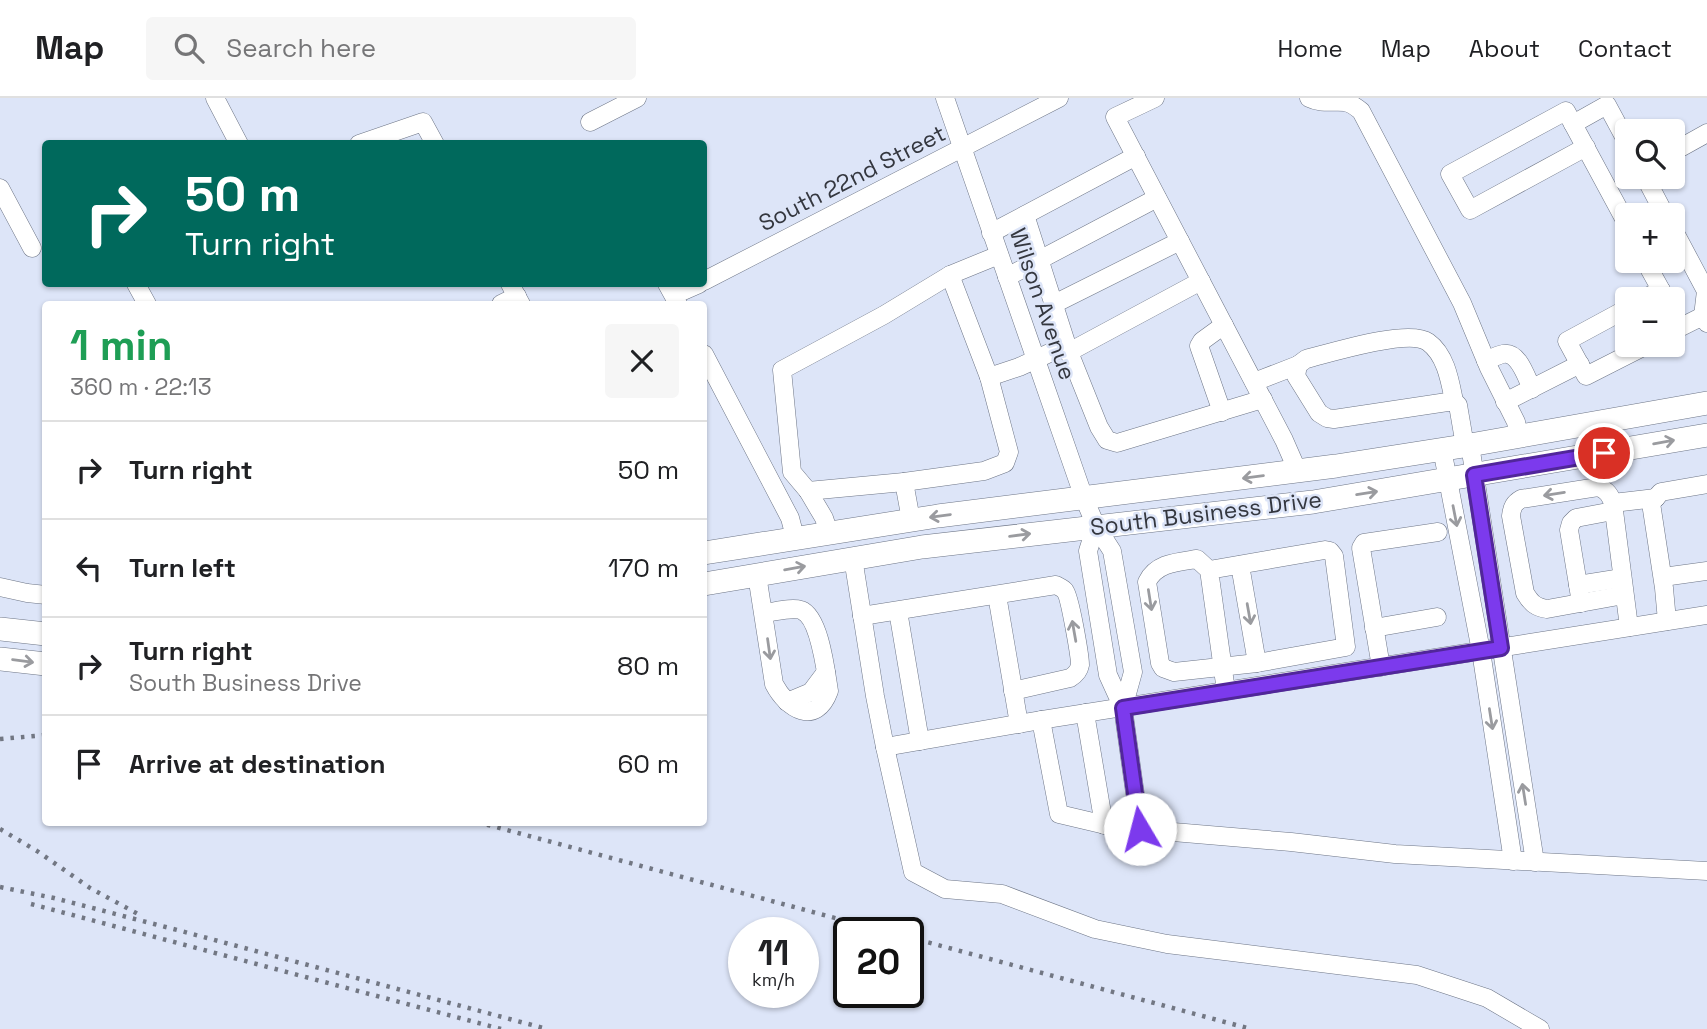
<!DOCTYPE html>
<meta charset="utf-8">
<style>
:root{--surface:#fff;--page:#f6f6f6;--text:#202124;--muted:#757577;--line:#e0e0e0}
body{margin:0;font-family:"Space Grotesk",sans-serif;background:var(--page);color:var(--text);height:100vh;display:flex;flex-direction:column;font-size:26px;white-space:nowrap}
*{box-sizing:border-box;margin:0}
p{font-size:23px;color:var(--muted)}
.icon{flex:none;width:38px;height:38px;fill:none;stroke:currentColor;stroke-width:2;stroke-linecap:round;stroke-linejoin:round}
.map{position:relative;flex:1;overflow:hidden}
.details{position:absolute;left:42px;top:203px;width:665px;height:525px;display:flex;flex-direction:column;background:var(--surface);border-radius:7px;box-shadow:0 2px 5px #0004}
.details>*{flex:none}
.banner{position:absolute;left:42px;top:42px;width:665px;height:147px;border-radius:7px;box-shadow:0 2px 5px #0004;background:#00695c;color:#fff;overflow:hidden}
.buttons{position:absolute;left:1615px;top:21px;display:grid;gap:14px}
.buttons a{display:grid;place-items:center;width:70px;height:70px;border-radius:7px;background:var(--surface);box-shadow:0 2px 5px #0004;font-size:35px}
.speed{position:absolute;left:728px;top:819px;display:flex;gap:14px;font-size:35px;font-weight:700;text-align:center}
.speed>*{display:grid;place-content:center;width:91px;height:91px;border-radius:50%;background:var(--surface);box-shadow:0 2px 5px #0004;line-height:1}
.speed small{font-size:18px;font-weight:400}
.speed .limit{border:4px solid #111;border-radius:10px;background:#fff;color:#111}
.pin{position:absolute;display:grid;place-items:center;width:60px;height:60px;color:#fff;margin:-30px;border:4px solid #fff;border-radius:50%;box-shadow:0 2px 7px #0007}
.me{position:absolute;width:77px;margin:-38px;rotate:352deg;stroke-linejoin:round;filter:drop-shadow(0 0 5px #0008)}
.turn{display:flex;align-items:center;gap:24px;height:147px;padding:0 28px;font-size:32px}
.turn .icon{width:91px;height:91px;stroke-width:2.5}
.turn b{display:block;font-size:49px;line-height:60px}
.round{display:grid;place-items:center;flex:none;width:74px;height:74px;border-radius:7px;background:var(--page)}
.headline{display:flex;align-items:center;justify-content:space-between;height:119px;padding:0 28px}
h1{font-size:42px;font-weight:600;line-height:52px;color:#1e9e55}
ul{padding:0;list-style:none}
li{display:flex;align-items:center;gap:21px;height:98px;padding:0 28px;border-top:2px solid var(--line)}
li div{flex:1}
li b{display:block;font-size:26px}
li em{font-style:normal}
header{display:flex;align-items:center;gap:42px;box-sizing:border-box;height:98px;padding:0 35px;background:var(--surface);border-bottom:2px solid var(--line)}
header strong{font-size:33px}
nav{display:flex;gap:38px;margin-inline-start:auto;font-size:24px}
.search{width:490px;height:63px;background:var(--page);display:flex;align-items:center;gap:18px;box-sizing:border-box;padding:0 24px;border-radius:7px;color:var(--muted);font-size:26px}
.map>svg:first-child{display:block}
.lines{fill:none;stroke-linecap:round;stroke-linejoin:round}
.minor-casing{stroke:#6d7586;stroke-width:19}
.major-casing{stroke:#6d7586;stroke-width:24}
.minor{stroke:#fff;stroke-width:18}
.major{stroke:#fff;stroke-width:23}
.rail{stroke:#727783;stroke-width:4.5;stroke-dasharray:3.5 7;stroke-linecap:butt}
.oneway{stroke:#9a9b9f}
.route-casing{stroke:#51269a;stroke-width:18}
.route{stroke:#7c3aed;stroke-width:12}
.labels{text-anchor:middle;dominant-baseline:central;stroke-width:5;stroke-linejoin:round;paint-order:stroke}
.street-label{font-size:23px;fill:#34373f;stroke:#dde5f8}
</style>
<header>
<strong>Map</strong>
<div class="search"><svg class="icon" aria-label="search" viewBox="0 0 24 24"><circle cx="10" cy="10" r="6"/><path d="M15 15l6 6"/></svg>Search here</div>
<nav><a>Home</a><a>Map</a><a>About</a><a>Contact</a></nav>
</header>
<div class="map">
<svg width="1707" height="931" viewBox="0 0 1707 931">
<rect width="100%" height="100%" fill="#dde5f8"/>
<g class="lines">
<g class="minor-casing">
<g id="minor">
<path d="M 215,0 L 239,46"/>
<path d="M 945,0 L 1084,400 L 1096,428 L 1112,453 L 1133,574 L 1123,610"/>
<path d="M 1155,0 L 1115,19 L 1284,342 L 1298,374"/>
<path d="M 1309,0 C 1321,6 1332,3 1345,4 C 1351,5 1356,9 1361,13 L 1462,205 L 1489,270 L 1516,324 L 1519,338"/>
<path d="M 590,24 L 637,0"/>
<path d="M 1573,26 L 1566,13 L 1450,76 L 1470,112 L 1586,49"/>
<path d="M 359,46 L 423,24 L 435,46"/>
<path d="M 1628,46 L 1607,7 L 1573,26 L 1628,128"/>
<path d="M 1673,54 L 1707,35"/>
<path d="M 1645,79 L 1665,117"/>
<path d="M 0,90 L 32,150"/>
<path d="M 1025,117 L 1069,254 L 1201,183"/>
<path d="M 1673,131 L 1706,193 L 1703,218"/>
<path d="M 991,135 L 1136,58"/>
<path d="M 1645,163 L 1661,192"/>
<path d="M 950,177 L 989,279 L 1019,269 L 1056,252 L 1063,251 L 1069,254 L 1099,329 L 1107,342 L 1117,345 L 1263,301"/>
<path d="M 1007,179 L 1157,100"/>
<path d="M 704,183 L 1059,0"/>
<path d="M 136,186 L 147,206"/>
<path d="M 510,186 L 521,206"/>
<path d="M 667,186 L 678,206"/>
<path d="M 683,193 L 699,186"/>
<path d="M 1643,201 L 1661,192 L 1666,201"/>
<path d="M 501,206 L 517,198"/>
<path d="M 1054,206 L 1180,143"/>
<path d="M 1628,210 L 1567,243 L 1586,278 L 1647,247"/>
<path d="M 1673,233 L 1703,218 L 1707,225"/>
<path d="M 704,256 L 790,420 L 795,439"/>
<path d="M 1486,263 C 1491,261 1497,257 1503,256 C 1519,253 1526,279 1532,291"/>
<path d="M 1254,284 L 1298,267"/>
<path d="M 1454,303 C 1450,283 1446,257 1428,244 C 1409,230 1330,255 1306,261 L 1298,267 L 1296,278 L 1319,315 L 1327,320 L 1334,321 L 1454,303 L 1458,307 L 1465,348"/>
<path d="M 1505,304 L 1580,266"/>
<path d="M 1222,314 L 1199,248 L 1202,243 L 1224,227"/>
<path d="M 1470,347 L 1535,764"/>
<path d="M 1442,351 L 1481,553 L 1513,763"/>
<path d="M 808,393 L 904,384"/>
<path d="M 1613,405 L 1656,400"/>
<path d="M 911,422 L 904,384 L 984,373 L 1005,365 L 1009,354 L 989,279"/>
<path d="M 1096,428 L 1088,453 L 1108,577 L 1123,610 L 1140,731"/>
<path d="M 829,435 L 824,420 L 808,393 L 792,374 L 782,272 L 884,217 L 950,177 L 999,157"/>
<path d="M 853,460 L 875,598 L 885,649 L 1041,622 L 1707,517"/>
<path d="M 1240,467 L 1257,565"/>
<path d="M 1209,472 L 1325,452 L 1330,453 L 1334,458 L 1346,549 L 1257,565 L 1174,574 L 1163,570 L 1160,565 L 1147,484 C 1156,465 1177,464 1197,461 L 1209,472 L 1226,593"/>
<path d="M 757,477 L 774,586 C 787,611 816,629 829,593 C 826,575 820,519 801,512 C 791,509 774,514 763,515"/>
<path d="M 1663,479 L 1707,473"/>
<path d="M 1578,487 L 1622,480"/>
<path d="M 0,489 L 27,495 L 46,497"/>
<path d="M 997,497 L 1019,626"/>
<path d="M 1624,497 L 1547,511 C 1535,509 1531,505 1525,495 L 1511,418 C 1512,409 1514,405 1521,401 L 1598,389 C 1607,392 1610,397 1613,405 L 1629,529"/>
<path d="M 1581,505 L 1569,432 L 1571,425 L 1576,420 L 1613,413"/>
<path d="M 898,513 L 920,643"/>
<path d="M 862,518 L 1056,487 C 1059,489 1063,490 1065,493 C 1070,499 1080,558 1080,567 C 1079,573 1075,577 1070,580 L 1013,593"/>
<path d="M 1667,523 L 1664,490 L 1651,405 L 1661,394 L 1707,386"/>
<path d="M 1374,530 L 1437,519"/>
<path d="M 1381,569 L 1361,450 L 1364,445 L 1438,434"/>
<path d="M 787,604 L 811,594 L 826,574"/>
<path d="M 1085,615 L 1104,727"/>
<path d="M 1041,622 L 1059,716 L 1114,729 L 1291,744 L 1395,756 L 1707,773"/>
<path d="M 885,649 L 913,774 L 945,791 L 1002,796 L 1095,831 L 1167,846 L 1417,877 L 1487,900 L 1540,931"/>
</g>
</g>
<g class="major-casing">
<g id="major">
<path d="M 704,455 L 938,418 L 1336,368 L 1470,347 L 1707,305"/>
<path d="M 704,486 L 922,449 L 1313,404 L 1707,337"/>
<path d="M 0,531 L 46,536"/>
<path d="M 0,561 L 46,566"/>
</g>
</g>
<use href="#minor" class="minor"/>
<use href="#major" class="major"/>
<g class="rail">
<path d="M 0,641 L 46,637"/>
<path d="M 477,724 L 891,835"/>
<path d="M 0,731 L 37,753 L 90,790 L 138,816"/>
<path d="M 0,789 L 54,800 L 181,833 L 547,931"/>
<path d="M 31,806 L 501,931"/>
<path d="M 908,839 L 1251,931"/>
</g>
</g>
<defs><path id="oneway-shaft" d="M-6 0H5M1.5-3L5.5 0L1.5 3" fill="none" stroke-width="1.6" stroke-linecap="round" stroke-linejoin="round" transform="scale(1.75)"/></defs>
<g class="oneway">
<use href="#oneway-shaft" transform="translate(1664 344) rotate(-10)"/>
<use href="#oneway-shaft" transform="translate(1253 379) rotate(173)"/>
<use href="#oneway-shaft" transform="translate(1367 395) rotate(-9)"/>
<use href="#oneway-shaft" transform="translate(1554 396) rotate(171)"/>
<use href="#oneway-shaft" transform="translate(940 418) rotate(172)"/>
<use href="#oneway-shaft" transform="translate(1455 418) rotate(79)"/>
<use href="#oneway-shaft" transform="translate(1020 437) rotate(-7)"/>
<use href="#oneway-shaft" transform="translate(795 470) rotate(-10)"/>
<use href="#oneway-shaft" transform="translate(1150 502) rotate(81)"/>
<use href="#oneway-shaft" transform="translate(1249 516) rotate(80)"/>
<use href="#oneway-shaft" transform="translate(1074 533) rotate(-100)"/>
<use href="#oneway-shaft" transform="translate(769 551) rotate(82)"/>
<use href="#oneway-shaft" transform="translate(23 563) rotate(7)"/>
<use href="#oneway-shaft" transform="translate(1491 621) rotate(81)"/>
<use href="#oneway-shaft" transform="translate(1524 696) rotate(-99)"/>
</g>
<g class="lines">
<g class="route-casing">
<path id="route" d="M 1140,731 L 1123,610 L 1501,550 L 1474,377 L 1604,355"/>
</g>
<use href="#route" class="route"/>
</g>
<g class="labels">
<g class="street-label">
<text transform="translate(852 80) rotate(-27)">South 22nd Street</text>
<text transform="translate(1043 206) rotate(71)">Wilson Avenue</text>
<text transform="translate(1206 415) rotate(-7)">South Business Drive</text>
</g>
</g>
</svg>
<div class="buttons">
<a><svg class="icon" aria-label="search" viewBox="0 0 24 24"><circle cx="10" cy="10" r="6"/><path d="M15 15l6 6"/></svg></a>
<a>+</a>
<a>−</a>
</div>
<div class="speed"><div>11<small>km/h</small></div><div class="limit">20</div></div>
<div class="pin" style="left:1604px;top:355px;background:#d93025"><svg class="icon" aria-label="arrive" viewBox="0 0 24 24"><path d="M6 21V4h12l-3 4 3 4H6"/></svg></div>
<svg class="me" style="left:1140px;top:731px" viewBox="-20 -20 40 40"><circle r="19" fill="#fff"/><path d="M0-13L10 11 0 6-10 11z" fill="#7c3aed"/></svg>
<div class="banner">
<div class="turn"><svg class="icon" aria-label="right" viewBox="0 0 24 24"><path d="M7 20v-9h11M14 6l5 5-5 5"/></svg><div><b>50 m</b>Turn right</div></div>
</div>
<section class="details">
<div class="headline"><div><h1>1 min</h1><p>360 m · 22:13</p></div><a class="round"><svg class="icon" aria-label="close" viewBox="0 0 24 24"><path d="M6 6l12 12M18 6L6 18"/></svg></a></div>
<ul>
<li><svg class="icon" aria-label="right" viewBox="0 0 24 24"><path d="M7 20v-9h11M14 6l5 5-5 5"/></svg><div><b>Turn right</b></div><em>50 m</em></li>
<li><svg class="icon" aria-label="left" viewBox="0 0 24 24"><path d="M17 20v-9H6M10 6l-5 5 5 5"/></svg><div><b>Turn left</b></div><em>170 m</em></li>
<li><svg class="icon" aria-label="right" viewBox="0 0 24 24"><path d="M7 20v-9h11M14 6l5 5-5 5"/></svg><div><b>Turn right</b><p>South Business Drive</p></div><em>80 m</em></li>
<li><svg class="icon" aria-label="arrive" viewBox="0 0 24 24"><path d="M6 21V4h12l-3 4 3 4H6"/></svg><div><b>Arrive at destination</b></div><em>60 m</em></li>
</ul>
</section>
</div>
